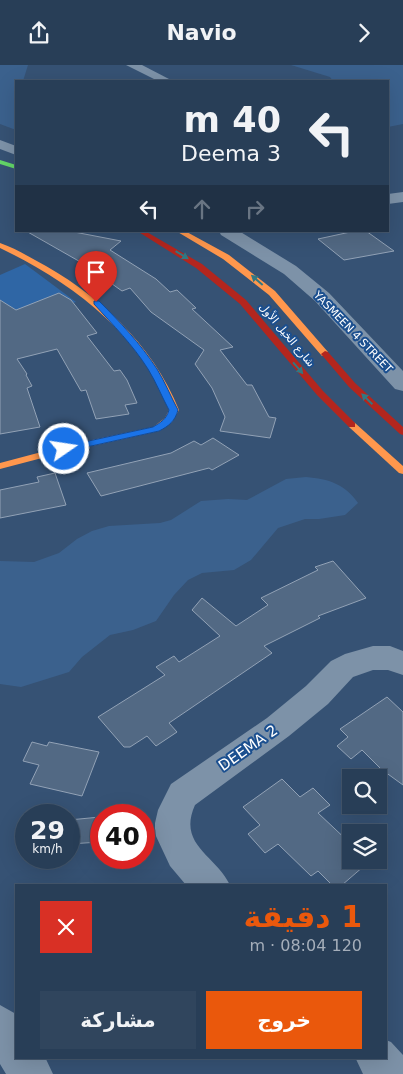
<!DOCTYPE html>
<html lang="ar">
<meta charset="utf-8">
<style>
:root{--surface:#283e57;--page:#30455d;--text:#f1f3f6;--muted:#a5aeba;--line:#44576d;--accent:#ea580c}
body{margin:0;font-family:"DejaVu Sans",Cairo,sans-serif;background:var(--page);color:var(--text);direction:rtl;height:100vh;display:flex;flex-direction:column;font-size:19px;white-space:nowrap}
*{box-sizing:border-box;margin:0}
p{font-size:16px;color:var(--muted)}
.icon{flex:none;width:28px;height:28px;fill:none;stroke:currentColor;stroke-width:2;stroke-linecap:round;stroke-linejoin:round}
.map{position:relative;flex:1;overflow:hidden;direction:ltr}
.panel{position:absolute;left:15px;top:819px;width:372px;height:175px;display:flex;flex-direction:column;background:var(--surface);border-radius:0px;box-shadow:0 5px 20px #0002,0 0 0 1px var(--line);direction:rtl}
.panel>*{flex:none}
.banner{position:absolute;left:15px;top:15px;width:374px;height:152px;border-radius:0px;box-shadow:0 5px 20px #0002,0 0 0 1px var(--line);direction:rtl;background:#283e57;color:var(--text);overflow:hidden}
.buttons{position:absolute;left:342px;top:704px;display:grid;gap:10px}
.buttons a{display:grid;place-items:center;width:45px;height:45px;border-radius:0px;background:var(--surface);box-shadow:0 5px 20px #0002,0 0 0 1px var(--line);font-size:25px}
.speed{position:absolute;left:15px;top:739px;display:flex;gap:10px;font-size:25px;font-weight:700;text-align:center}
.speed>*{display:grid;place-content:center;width:65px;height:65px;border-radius:50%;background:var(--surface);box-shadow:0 5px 20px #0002,0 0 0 1px var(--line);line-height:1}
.speed small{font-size:12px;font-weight:400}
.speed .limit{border:8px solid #d22;background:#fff;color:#111}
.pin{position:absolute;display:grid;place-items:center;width:42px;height:42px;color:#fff;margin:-51px -21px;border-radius:50% 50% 50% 0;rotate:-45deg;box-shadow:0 0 5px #0007}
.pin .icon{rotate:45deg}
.me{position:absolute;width:55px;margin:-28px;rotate:77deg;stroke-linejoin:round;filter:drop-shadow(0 0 4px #0008)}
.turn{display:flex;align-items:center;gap:18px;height:105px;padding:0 25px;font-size:22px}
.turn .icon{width:65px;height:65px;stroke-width:2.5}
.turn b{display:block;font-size:35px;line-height:42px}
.lanes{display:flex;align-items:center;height:48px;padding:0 25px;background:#0003;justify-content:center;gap:25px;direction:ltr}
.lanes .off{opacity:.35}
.round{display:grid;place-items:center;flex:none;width:52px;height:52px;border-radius:0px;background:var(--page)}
.summary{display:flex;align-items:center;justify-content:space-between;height:85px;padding:0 25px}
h1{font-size:30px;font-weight:600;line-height:38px;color:var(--accent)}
.primary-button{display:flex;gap:10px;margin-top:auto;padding:10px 25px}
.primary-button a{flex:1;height:58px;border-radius:0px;background:var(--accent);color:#fff;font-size:20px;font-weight:600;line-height:58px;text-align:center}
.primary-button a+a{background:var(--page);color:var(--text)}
header{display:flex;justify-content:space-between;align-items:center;height:65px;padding:0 25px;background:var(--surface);font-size:22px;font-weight:600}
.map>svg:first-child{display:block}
.green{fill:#2f66a5}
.water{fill:#3b618d}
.building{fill:#526984;stroke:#92a2b6}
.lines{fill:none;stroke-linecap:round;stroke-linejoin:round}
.street{fill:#7d92a8;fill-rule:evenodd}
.fast{fill:#63d668;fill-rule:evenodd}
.slow{fill:#ff974d;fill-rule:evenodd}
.jam{fill:#b3261e;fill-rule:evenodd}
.oneway{fill:#317883}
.route{fill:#1a73e8;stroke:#114b97}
.labels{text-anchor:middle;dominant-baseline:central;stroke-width:4;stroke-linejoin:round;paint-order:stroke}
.far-street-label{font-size:11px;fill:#fff;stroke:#1b4f8f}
.near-street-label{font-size:15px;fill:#fff;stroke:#1b4f8f}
</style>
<header><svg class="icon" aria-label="forward" viewBox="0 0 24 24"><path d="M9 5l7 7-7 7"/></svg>Navio<svg class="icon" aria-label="share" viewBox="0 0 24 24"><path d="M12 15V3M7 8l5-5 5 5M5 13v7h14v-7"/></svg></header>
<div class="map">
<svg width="403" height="1009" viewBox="0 0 403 1009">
<rect width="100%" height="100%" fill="#365274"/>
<path class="green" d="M 25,199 L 76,237 L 0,261 L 0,210 Z"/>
<g class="water">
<path d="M 0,0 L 28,0 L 23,16 L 16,16 L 16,65 L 0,59 Z"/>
<path d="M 291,0 L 403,0 L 403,59 L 388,62 L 388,16 L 333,16 L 330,12 Z"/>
<path d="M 306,412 C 329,414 345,419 358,438 L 345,450 L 319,454 L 305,454 L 278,463 L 251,495 L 234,505 L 202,508 L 188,515 L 174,530 L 156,556 L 133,565 L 110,570 L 82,592 L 69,607 L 21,622 L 0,619 L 0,496 L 34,497 L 59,488 L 77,474 L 92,466 L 109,461 L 160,458 L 171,455 L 201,436 L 228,434 L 247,435 L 286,414 Z"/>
</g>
<g class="building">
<path d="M 26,166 L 69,166 L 121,176 L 110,185 L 156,214 L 170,227 L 177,225 L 196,243 L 192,244 L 233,282 L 220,285 L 247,320 L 252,320 L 269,352 L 276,353 L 270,373 L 220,366 L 225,352 L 212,323 L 195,299 L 204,285 L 151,247 L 130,223 L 122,226 L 84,199 Z"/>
<path d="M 355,166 L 366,166 L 394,186 L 344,195 L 318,174 Z"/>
<path d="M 59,228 L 71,235 L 97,268 L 87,271 L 114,306 L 120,305 L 127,315 L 137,338 L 125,340 L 129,349 L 96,354 L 86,325 L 81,326 L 57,284 L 17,294 L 27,309 L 26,310 L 32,321 L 27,323 L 40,362 L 0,369 L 0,235 L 16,245 Z"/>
<path d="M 213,373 L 239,390 L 212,405 L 209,403 L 101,431 L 87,408 L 171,388 L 194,376 L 201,380 Z"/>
<path d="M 55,408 L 66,440 L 0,453 L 0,425 L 39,417 L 37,412 Z"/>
<path d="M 333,496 L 366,533 L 318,551 L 320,553 L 264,581 L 272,588 L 169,658 L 177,667 L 156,681 L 147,671 L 130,682 L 124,682 L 98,652 L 165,610 L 156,602 L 174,591 L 179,597 L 220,571 L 192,545 L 202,533 L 236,561 L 268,540 L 261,533 L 318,505 L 315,502 Z"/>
<path d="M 387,632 L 403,647 L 403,720 L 381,704 L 362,685 L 351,694 L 337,681 L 348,672 L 340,664 Z"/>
<path d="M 32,677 L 47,681 L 49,677 L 99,687 L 82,731 L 30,719 L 39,700 L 23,696 Z"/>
<path d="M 282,714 L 300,732 L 313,723 L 330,740 L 318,748 L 351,779 L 351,795 L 371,795 L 342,820 L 332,820 L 318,806 L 311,811 L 278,779 L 265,788 L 248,769 L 260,760 L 243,742 Z"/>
<path d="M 100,752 L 100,777 L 69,779 L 69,755 Z"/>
</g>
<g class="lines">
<g class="street">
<path d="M 126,0 L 142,0 L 169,14 L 168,16 L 158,16 Z"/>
<path d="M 0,75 L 16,81 L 16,90 L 0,84 Z"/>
<path d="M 403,127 L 403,137 L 388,139 L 388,129 Z"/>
<path d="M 219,166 L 239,166 L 296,201 L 329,228 L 403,306 L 403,326 L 395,324 L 315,236 L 284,209 L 221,170 Z"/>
<path d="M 373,581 L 390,581 L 403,586 L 403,610 L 388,605 L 373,605 L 353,612 L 328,639 L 289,671 L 195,740 C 177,780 216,790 230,820 L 186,820 L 170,801 L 155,769 L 155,758 L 158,745 L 171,719 L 267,653 L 306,621 L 331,596 L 345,589 Z"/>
<path d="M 0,940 L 16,949 L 16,992 L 45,992 L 53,1009 L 6,1009 L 0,999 Z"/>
<path d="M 386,975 L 391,977 L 403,990 L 403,1009 L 363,1009 L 355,992 L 386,992 Z"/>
</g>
<path class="fast" d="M 0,95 L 16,100 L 16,104 L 0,99 Z"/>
<g class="slow">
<path d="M 176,166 L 185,166 L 229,190 L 275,226 L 328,287 L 328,291 L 322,291 L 269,230 L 223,194 Z"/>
<path d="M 0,178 C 12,182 24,189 35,195 C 96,227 153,279 179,345 L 172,357 L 159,366 L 65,387 L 0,404 L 0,398 L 64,381 L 153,362 L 165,353 L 169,345 C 140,268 71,217 0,183 Z"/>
<path d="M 352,357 L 355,358 L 403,401 L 403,409 L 399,408 L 349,362 L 349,358 Z"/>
</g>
<g class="jam">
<path d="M 137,166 L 145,166 L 202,199 L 246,235 L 323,326 L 355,358 L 355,362 L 349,362 L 317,330 L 240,239 L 196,203 Z"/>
<path d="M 325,286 L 328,287 L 355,318 L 403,362 L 403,370 L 400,369 L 349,322 L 321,289 Z"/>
</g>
</g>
<defs><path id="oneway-solid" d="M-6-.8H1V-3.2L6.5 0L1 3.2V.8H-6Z" transform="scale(1.25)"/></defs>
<g class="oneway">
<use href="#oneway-solid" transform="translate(182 190) rotate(31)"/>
<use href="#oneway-solid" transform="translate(257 215) rotate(-139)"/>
<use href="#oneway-solid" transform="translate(298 303) rotate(49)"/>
<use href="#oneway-solid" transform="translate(367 334) rotate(-136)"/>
</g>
<path class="route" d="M 94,236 L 99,236 C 120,257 140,278 157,304 C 165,317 171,332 178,345 C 175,356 169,361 159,366 L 64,387 L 59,384 L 61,382 L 153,362 C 161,357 166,355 169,345 C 162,332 156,317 148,304 C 133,280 113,260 94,239 Z"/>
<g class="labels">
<g class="far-street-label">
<text transform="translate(353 267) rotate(46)">YASMEEN 4 STREET</text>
<text transform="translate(287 270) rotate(50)">شارع الخيل الأول</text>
</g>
<g class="near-street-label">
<text transform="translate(248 683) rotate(-35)">DEEMA 2</text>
</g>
</g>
</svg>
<div class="buttons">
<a><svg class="icon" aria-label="search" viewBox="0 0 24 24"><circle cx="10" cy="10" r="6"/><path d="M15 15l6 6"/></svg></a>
<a><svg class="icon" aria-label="layers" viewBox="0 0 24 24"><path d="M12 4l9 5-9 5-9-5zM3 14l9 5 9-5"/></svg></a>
</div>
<div class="speed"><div>29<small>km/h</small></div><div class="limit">40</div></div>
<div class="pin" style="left:96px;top:237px;background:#d93025"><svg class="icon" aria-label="arrive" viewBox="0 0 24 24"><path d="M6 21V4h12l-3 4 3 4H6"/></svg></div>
<svg class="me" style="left:64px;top:384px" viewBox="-20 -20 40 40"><circle r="17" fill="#1a73e8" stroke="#fff" stroke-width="3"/><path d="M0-11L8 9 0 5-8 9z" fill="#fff"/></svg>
<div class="banner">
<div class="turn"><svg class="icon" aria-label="left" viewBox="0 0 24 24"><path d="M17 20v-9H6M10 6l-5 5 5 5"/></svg><div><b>40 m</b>Deema 3</div></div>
<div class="lanes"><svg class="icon" aria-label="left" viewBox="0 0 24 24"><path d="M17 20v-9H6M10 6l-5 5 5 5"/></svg><svg class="icon off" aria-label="ahead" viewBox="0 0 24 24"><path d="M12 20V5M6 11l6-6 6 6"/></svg><svg class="icon off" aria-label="right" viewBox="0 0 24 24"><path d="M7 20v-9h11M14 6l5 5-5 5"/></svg></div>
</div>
<section class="panel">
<div class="summary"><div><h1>1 دقيقة</h1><p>120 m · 08:04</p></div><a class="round" style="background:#d93025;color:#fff"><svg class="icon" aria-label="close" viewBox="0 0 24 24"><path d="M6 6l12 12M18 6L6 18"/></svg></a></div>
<div class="primary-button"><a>خروج</a><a>مشاركة</a></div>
</section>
</div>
